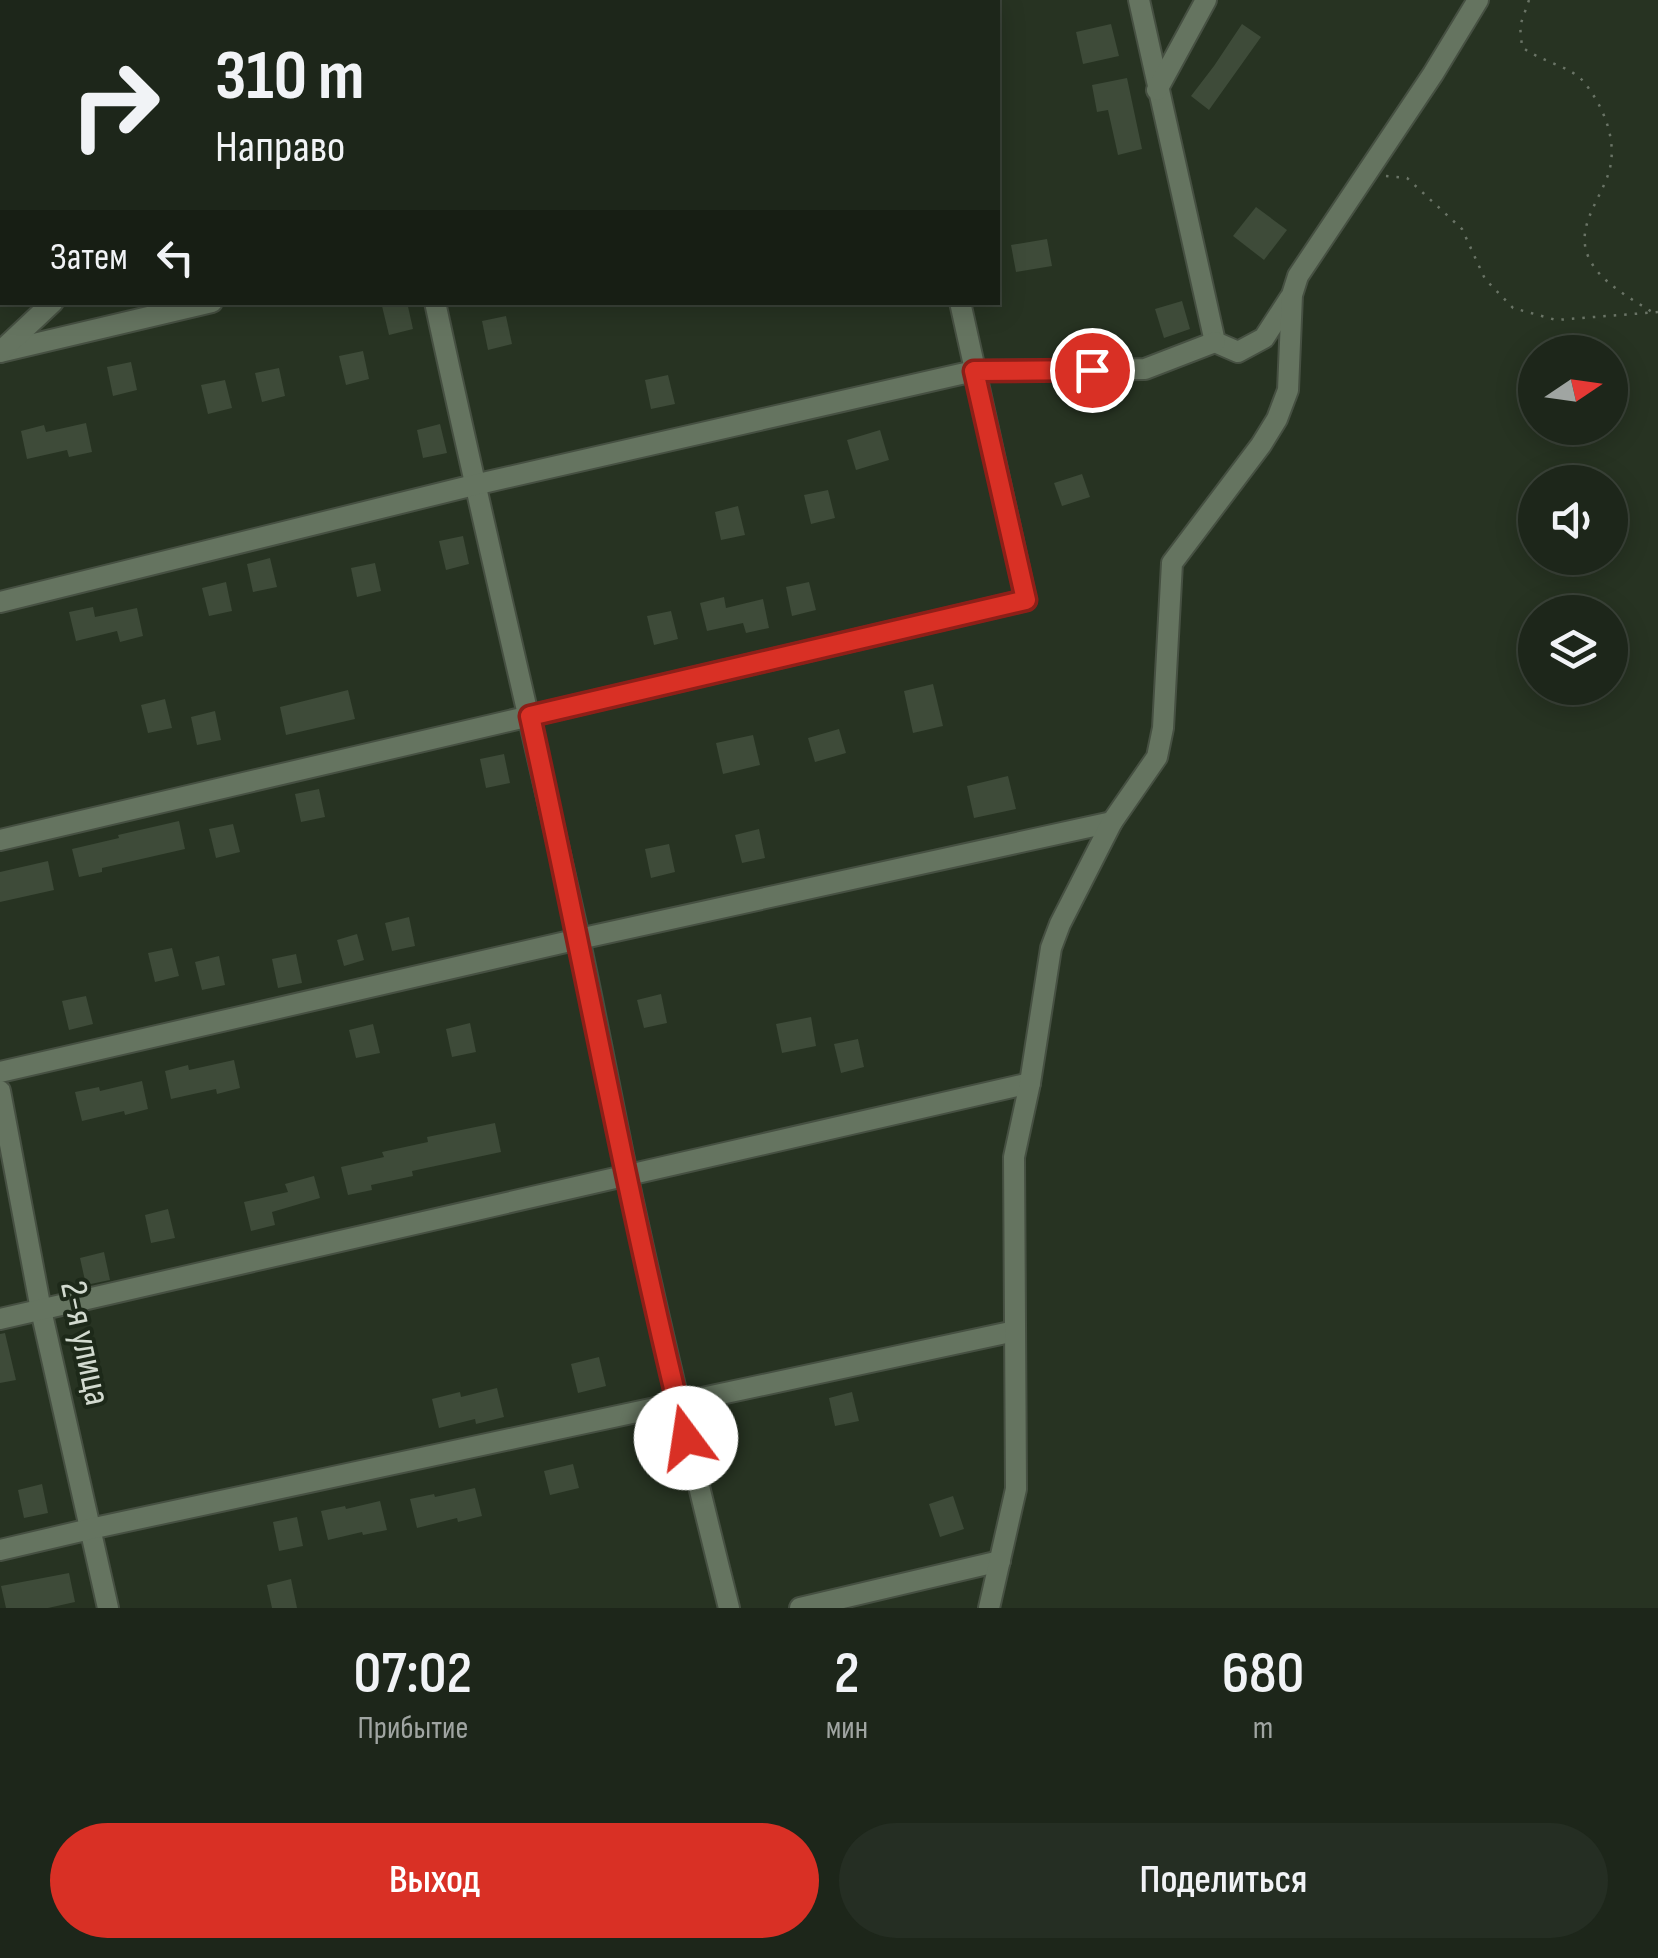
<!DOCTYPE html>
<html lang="ru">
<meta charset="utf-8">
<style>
:root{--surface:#1d261a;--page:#252e23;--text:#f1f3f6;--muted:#a0a5a2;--line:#3b4339;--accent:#d93025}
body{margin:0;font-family:"Sofia Sans Condensed",sans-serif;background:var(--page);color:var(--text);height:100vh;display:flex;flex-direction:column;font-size:38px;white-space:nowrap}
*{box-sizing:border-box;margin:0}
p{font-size:32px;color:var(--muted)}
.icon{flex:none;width:55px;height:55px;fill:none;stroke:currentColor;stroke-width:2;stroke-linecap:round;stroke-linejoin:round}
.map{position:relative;height:1608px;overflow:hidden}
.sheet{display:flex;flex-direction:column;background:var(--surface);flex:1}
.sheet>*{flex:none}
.banner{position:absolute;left:0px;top:0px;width:1000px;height:305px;box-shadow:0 5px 25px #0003,0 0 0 2px var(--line);background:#1d261a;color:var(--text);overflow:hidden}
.needle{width:65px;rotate:77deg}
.buttons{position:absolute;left:1518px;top:335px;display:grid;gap:20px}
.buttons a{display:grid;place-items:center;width:110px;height:110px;border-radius:50%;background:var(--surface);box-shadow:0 5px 25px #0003,0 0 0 2px var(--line);font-size:50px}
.pin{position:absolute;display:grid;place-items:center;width:85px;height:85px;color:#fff;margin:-42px;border:5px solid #fff;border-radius:50%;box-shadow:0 2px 10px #0007}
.me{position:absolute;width:110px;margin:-55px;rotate:346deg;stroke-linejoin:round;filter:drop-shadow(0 0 8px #0008)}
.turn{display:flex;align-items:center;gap:35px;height:210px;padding:0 50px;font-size:45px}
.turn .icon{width:130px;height:130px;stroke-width:2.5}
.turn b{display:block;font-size:70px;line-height:85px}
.then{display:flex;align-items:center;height:95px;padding:0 50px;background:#0003;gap:20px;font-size:38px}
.eta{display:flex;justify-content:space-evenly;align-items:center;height:170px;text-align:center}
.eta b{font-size:60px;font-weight:600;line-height:70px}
.primary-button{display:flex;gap:20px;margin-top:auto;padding:20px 50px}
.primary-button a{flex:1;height:115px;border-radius:60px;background:var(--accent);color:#fff;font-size:40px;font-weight:600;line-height:115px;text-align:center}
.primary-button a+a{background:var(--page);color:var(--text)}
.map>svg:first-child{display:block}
.building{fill:#3e4b39}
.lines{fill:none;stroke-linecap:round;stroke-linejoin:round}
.minor-casing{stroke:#465042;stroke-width:24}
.path{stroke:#6a7466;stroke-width:2.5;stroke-dasharray:2.5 8;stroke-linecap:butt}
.minor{stroke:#657460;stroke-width:20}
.route-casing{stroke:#8d1f18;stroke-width:25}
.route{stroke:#d93025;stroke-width:18}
.labels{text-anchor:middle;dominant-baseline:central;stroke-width:8;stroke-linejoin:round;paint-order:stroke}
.street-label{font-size:38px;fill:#d2dacf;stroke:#1d2919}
</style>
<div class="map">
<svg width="1658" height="1608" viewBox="0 0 1658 1608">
<rect width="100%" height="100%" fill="#273322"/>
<g class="building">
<path d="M 1111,24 L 1119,56 L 1083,64 L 1076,32 Z"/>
<path d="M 1242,24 L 1261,37 L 1209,110 L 1191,96 L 1214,66 Z"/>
<path d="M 1127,78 L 1142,149 L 1118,155 L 1108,110 L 1097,112 L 1092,85 Z"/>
<path d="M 1256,207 L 1287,230 L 1264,260 L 1233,236 Z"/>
<path d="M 1047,239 L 1052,266 L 1016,272 L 1011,245 Z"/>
<path d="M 1182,301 L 1190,329 L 1164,338 L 1155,309 Z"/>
<path d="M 397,302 L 407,302 L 413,329 L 389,335 L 382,306 Z"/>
<path d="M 506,316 L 512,344 L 488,350 L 482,321 Z"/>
<path d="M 363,351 L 369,379 L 346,385 L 339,356 Z"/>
<path d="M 131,362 L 137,390 L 113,396 L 107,367 Z"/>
<path d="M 279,368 L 285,396 L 262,402 L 255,373 Z"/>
<path d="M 668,375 L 675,404 L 651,409 L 645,380 Z"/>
<path d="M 225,380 L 232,408 L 208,414 L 201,385 Z"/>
<path d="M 86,423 L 92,452 L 69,457 L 67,450 L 27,459 L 21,431 L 44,425 L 46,432 Z"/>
<path d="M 440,424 L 447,453 L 423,458 L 417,430 Z"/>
<path d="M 880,430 L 889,460 L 856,470 L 847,440 Z"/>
<path d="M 1082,474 L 1090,497 L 1062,506 L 1054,483 Z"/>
<path d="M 828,490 L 835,518 L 811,524 L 804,495 Z"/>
<path d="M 738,506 L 745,535 L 721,540 L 715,512 Z"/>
<path d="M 463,536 L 469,564 L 446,570 L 439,541 Z"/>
<path d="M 270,558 L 277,587 L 253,592 L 247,564 Z"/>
<path d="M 375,563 L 381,591 L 357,597 L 351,568 Z"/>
<path d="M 226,582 L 232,611 L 209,616 L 202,588 Z"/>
<path d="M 809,582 L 816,610 L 792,616 L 786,587 Z"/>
<path d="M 724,597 L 726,608 L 763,599 L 769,628 L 746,633 L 743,623 L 707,631 L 700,603 Z"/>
<path d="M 93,607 L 95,617 L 137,608 L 143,636 L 120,642 L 117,631 L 76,641 L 69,612 Z"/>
<path d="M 671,611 L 678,639 L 654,645 L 647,616 Z"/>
<path d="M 933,684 L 943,726 L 913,733 L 904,691 Z"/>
<path d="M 348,690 L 355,719 L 286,735 L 280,707 Z"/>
<path d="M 165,699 L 172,728 L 148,733 L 141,705 Z"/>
<path d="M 215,711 L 221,740 L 197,745 L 191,717 Z"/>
<path d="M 839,729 L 846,753 L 815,762 L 808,738 Z"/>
<path d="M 753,735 L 760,765 L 723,774 L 716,743 Z"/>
<path d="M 504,754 L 510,783 L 486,788 L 480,759 Z"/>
<path d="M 1008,776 L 1016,809 L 974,818 L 967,786 Z"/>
<path d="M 319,789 L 325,817 L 301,822 L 295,794 Z"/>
<path d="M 179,821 L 185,849 L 102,868 L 102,872 L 79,877 L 72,849 L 119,838 L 118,835 Z"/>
<path d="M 233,824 L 240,852 L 216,858 L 209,829 Z"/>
<path d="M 759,829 L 765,858 L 742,863 L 735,835 Z"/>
<path d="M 669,844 L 675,872 L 651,878 L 645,849 Z"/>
<path d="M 48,861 L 54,890 L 0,902 L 0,872 Z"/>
<path d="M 409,917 L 415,946 L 392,951 L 385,923 Z"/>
<path d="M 357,934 L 364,960 L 344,966 L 337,940 Z"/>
<path d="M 172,948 L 179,976 L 155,982 L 148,953 Z"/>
<path d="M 296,954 L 302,983 L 278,988 L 272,959 Z"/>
<path d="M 219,956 L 225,985 L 202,990 L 195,962 Z"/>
<path d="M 661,994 L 667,1023 L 644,1028 L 637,1000 Z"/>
<path d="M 86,996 L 93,1024 L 69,1030 L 62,1001 Z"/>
<path d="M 811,1017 L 816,1046 L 782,1053 L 776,1024 Z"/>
<path d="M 470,1023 L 476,1052 L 452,1057 L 446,1029 Z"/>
<path d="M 373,1024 L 380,1053 L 356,1058 L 349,1030 Z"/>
<path d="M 858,1039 L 864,1067 L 841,1073 L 834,1044 Z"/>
<path d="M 234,1060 L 240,1088 L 217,1094 L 216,1089 L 171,1099 L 165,1071 L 188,1065 L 189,1070 Z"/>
<path d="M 142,1081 L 148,1109 L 125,1115 L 124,1111 L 82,1121 L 75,1092 L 99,1087 L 100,1091 Z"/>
<path d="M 495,1123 L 501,1152 L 412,1171 L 413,1176 L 371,1185 L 372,1190 L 348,1195 L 341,1167 L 384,1157 L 382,1152 L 428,1142 L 427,1137 Z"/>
<path d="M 314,1176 L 320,1198 L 272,1212 L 275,1225 L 251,1231 L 244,1202 L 288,1192 L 285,1184 Z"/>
<path d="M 168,1209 L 175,1238 L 151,1243 L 145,1215 Z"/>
<path d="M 104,1252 L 110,1280 L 86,1285 L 80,1258 Z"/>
<path d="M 5,1333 L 16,1380 L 0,1383 L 0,1334 Z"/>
<path d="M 599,1357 L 606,1386 L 578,1393 L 571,1364 Z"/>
<path d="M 497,1388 L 504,1417 L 476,1424 L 475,1419 L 439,1428 L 432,1399 L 460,1392 L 461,1397 Z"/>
<path d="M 852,1392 L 859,1421 L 835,1426 L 829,1398 Z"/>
<path d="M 573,1464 L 579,1488 L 550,1495 L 544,1471 Z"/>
<path d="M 42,1484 L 48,1513 L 24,1518 L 18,1490 Z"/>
<path d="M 475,1488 L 482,1516 L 458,1522 L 457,1518 L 417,1528 L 410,1499 L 434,1494 L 435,1497 Z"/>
<path d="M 953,1496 L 964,1529 L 940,1537 L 929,1504 Z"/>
<path d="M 380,1501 L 387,1530 L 363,1535 L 362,1532 L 328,1540 L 321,1511 L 345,1506 L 346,1509 Z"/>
<path d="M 297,1517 L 303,1546 L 279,1551 L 273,1522 Z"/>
<path d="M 69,1573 L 75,1602 L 48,1608 L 6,1608 L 1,1586 Z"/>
<path d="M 291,1579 L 297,1608 L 272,1608 L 267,1585 Z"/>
</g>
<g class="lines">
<g class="minor-casing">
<g id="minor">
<path d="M 274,0 L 276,2"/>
<path d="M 891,0 L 891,2"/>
<path d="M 1139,0 L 1215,342 L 1238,352 L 1264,338 L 1290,298"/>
<path d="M 51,2 L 54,0"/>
<path d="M 387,2 L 399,0"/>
<path d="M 0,49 L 2,47"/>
<path d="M 1157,90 L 1206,0"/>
<path d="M 435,302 C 480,512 530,720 577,929 C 595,1011 610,1092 627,1174 C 658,1319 693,1464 729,1608"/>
<path d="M 0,352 L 212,302"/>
<path d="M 0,352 L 53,302"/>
<path d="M 0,602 L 474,485 L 974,371 L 1145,369 L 1215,342"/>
<path d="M 0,840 L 1026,600 L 960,302"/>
<path d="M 0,1072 L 579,939 L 1112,822"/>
<path d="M 0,1091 L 41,1310 L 108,1608"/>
<path d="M 0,1319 L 1030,1083"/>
<path d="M 0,1550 L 90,1529 L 1015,1331"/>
<path d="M 800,1608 L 1000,1561"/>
<path d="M 989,1608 L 1016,1489 L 1014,1157 L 1030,1083 L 1051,948 L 1060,924 L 1112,822 L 1157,757 L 1163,728 L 1172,563 L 1261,445 L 1277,419 L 1288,390 L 1292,295 L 1298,276 L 1433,74 L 1478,0"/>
</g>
</g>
<g class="path">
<path d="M 1529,0 L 1520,26 L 1522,47 C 1539,61 1570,66 1583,81 C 1602,104 1617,137 1610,168 C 1603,197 1575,225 1588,256 C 1599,282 1629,297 1652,312"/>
<path d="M 1386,176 L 1407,178 L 1462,229 L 1485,279 L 1513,308 L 1556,320 L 1658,312"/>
</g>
<use href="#minor" class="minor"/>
</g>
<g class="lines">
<g class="route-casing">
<path id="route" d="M 686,1438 C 627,1199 583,956 530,716 L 1026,600 L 974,371 L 1092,370"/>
</g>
<use href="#route" class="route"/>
</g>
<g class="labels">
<g class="street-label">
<text transform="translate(85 1343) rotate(78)">2-я улица</text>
</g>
</g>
</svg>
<div class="buttons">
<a><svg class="needle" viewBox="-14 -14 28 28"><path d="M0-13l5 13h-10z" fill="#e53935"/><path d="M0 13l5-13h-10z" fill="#a0a5a2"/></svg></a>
<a><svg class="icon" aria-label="sound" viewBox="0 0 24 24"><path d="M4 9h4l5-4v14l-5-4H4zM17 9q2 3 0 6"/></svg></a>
<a><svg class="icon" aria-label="layers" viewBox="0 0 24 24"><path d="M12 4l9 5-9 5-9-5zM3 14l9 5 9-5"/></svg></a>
</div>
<div class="pin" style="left:1092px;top:370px;background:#d93025"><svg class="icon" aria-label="arrive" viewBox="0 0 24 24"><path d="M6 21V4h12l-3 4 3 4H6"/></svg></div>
<svg class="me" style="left:686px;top:1438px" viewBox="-20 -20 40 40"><circle r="19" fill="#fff"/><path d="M0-13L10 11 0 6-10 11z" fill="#d93025"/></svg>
<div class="banner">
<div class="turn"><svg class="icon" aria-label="right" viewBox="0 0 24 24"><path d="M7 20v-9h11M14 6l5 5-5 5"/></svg><div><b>310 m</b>Направо</div></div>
<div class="then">Затем<svg class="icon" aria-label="left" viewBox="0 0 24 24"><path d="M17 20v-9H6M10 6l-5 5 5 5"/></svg></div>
</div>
</div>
<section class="sheet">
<div class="eta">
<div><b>07:02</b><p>Прибытие</p></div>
<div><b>2</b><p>мин</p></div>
<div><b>680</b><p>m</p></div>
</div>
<div class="primary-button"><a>Выход</a><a>Поделиться</a></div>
</section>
